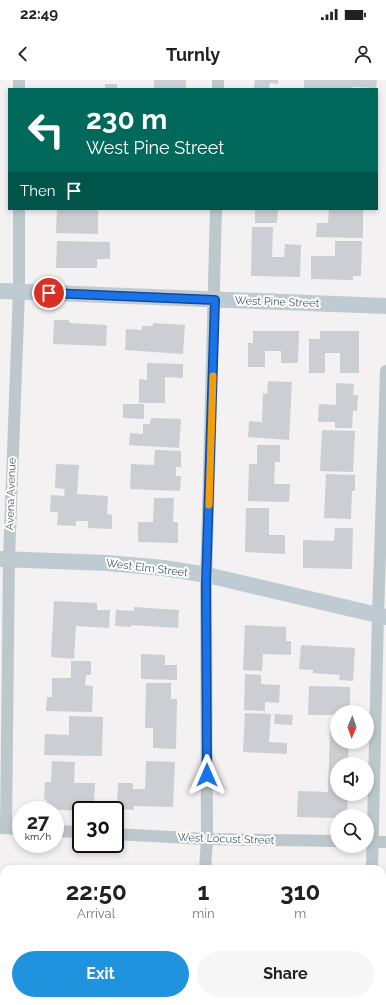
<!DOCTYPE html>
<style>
:root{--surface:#fff;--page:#f6f6f6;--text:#202124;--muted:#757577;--accent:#2093de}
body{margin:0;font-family:Raleway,sans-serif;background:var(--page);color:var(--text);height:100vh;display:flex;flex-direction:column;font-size:15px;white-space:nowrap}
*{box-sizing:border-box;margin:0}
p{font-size:13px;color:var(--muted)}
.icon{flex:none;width:22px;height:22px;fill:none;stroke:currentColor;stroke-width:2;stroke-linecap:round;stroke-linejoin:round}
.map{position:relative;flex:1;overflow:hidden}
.drawer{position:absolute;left:0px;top:785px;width:386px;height:140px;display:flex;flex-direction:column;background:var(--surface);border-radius:12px 12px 0 0;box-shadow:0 2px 6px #0003}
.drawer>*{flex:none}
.top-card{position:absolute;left:8px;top:8px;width:370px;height:122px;border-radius:0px;box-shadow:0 2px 6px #0003;background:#00695c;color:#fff;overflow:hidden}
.needle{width:26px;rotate:182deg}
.tools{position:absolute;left:330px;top:625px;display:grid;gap:8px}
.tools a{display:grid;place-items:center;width:44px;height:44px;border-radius:50%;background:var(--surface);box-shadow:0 2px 6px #0003;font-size:20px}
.speed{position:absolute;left:12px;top:721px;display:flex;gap:8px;font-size:20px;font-weight:700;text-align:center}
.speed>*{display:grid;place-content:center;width:52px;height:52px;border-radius:50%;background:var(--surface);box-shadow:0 2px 6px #0003;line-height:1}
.speed small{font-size:10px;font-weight:400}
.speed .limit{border:2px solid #111;border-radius:6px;background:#fff;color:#111}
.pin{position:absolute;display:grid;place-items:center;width:34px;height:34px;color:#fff;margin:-17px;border:2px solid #fff;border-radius:50%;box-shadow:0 1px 4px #0007}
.me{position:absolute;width:44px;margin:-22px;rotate:0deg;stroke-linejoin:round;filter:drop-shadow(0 0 3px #0008)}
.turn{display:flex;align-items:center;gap:14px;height:84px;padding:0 12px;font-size:18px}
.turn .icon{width:52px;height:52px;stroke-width:2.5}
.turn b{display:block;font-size:28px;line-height:34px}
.then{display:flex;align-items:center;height:38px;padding:0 12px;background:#0003;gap:8px;font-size:15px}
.eta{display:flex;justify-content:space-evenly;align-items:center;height:68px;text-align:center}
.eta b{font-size:24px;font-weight:700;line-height:28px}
.cta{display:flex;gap:8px;margin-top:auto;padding:8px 12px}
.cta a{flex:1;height:46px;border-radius:24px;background:var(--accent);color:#fff;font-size:16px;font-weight:700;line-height:46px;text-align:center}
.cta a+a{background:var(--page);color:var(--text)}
.status{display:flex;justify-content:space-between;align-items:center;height:28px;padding:0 20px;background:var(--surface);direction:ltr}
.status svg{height:11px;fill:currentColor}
header{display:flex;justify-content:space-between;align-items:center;height:52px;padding:0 12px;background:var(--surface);font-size:18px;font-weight:700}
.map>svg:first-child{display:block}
.building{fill:#cbcfd3}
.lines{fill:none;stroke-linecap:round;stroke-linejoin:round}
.street{stroke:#bdc8cd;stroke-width:12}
.secondary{stroke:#becbd2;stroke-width:16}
.route-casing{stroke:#114b97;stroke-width:10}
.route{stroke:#1a73e8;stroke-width:7}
.slow{stroke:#f59e0b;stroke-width:7}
.labels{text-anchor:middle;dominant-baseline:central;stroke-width:4;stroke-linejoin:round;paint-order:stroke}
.street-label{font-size:11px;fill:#49585e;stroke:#fff}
</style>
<div class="status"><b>22:49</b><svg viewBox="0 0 49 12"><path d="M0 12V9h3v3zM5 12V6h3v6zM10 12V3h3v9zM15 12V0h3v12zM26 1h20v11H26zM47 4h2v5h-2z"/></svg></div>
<header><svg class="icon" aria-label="back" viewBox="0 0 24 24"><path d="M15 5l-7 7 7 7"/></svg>Turnly<svg class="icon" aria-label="person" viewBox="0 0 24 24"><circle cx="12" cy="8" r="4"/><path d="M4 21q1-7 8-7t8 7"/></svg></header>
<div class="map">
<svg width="386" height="925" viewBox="0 0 386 925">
<rect width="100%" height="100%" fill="#f3f1f2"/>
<g class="building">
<rect x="154" y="0" width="32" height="9"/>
<path d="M 255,0 L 278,0 L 278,4 L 270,3 L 269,9 L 254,9 Z"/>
<path d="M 304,0 L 377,0 L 376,8 L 352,7 L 352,9 L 304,9 Z"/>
<rect x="105" y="4" width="12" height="5"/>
<path d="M 57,129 L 98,129 L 98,154 L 56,153 Z"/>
<path d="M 255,129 L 278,129 L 277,143 L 255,143 Z"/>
<path d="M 329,129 L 363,129 L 363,158 L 316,157 L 317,143 L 328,143 Z"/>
<path d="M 252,147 L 273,147 L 272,177 L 284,177 L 285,164 L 301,165 L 300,197 L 251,196 Z"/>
<path d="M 57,161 L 110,162 L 110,179 L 97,179 L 97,188 L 56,188 Z"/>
<path d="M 335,161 L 362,161 L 361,196 L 353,196 L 353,200 L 311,199 L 311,176 L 335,176 Z"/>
<path d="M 54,240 L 69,240 L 69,243 L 107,245 L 106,266 L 53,264 Z"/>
<path d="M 153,243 L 185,245 L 183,274 L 125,270 L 126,249 L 142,250 L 142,246 L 153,246 Z"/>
<path d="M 253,251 L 299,251 L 298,283 L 281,283 L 281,271 L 265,271 L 265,287 L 248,287 L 248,263 L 253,263 Z"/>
<path d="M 320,251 L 359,251 L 359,293 L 340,293 L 340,273 L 325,273 L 325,293 L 309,293 L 309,259 L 320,259 Z"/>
<path d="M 147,283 L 183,284 L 183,298 L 165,297 L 165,323 L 139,323 L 139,299 L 147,300 Z"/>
<path d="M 268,301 L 292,302 L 289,360 L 248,357 L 249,341 L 262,342 L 263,313 L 267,314 Z"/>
<path d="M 336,303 L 354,304 L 353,315 L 358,315 L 357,331 L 353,331 L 352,348 L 335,348 L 335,342 L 318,342 L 319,324 L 336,325 Z"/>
<path d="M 123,324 L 144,324 L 144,339 L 123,338 Z"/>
<path d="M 151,338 L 181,339 L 179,368 L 129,365 L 130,353 L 143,354 L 143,344 L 150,344 Z"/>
<path d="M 322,350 L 355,351 L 353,392 L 320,391 Z"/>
<path d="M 257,365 L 280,365 L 280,382 L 275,382 L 274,404 L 290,404 L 289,422 L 248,421 L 249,384 L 257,384 Z"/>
<path d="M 155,370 L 181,371 L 181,387 L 176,387 L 176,396 L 181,396 L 180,411 L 130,409 L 131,384 L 154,385 Z"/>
<path d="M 56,384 L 79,385 L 77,414 L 108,416 L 107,434 L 112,435 L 112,449 L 88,448 L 88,441 L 76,441 L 76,446 L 57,445 L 58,432 L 50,432 L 51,415 L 64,416 L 65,409 L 55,408 Z"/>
<path d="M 326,394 L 355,395 L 355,411 L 352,411 L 351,439 L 324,438 Z"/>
<path d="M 154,418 L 174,418 L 173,442 L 178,442 L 178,463 L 138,462 L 138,442 L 153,442 Z"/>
<path d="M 246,428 L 269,428 L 269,455 L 285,455 L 285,474 L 245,472 Z"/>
<path d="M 335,448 L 353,448 L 352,489 L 303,488 L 303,460 L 334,461 Z"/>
<path d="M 54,521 L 97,523 L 97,530 L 110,530 L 109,548 L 76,546 L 74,579 L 51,577 Z"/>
<path d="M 134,527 L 179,530 L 178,548 L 131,545 L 131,547 L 115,546 L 116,530 L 134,531 Z"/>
<path d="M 245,545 L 286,547 L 286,561 L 291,561 L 291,575 L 263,574 L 262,591 L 243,590 Z"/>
<path d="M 301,565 L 355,568 L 353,601 L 339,600 L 340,595 L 313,593 L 313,590 L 299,589 Z"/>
<path d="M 141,574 L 165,575 L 165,585 L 177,585 L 177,600 L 141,599 Z"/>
<path d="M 71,581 L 91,581 L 91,595 L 86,595 L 85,605 L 93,606 L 92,632 L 46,631 L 47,617 L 52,617 L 52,598 L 71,598 Z"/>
<path d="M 245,594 L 261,595 L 261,604 L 280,605 L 279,623 L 265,622 L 265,631 L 244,630 Z"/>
<path d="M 146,603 L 171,603 L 171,619 L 177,619 L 176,669 L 153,668 L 153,648 L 145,648 Z"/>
<path d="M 309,606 L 350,607 L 350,632 L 337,632 L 337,635 L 308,635 Z"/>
<path d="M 245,633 L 271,634 L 269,662 L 287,663 L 287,674 L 243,672 Z"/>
<path d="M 275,634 L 293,635 L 292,645 L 274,644 Z"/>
<path d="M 69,636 L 103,637 L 102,676 L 44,675 L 45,654 L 69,655 Z"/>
<path d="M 330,649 L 337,649 L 337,662 L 349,662 L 348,684 L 337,684 L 337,714 L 348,714 L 347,736 L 337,736 L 337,738 L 297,737 L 298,711 L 328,712 Z"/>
<path d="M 52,681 L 75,682 L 74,703 L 95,703 L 94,725 L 85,725 L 84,730 L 81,731 L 47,729 L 47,720 L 44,719 L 45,702 L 51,702 Z"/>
<path d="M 146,681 L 175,682 L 173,727 L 134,726 L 134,730 L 117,729 L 118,703 L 133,703 L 133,709 L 145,709 Z"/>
<path d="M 241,785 L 252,786 L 252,789 L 241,789 Z"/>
<rect x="128" y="786" width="50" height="3"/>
<path d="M 11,787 L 32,788 L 32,789 L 11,789 Z"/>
<path d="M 1,822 L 4,822 L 4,838 L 0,838 Z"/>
<path d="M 243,921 L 286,921 L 286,925 L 243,924 Z"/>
<path d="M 308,921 L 323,921 L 323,925 L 307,925 Z"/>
</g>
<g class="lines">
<g class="street">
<path d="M 19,9 L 19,0"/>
<path d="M 218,9 L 218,0"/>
<path d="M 0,748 L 21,749"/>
<path d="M 6,748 L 9,479 L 19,211 L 19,129"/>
<path d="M 55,751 L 81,752"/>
<path d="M 115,754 L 207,759 L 337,761"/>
<path d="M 367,762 L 386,762"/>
<path d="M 205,789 L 207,759 L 206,505 L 216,129"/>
<path d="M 372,789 L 378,535 L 386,291"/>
<path d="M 0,902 L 4,903"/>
<path d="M 199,921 L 199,925"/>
<path d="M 370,925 L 370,921"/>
</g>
<g class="secondary">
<path d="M 0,211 L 386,226"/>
<path d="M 0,479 L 107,483 L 164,488 L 207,495 L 386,537"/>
</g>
</g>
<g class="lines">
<g class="route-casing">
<path id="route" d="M 49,213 L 215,220 L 206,504 L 207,695"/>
</g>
<use href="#route" class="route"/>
<path class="slow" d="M 209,425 L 213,296"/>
</g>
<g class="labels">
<g class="street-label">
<text transform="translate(277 222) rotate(2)">West Pine Street</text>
<text transform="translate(11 414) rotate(-88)">Avena Avenue</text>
<text transform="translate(147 488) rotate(7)">West Elm Street</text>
<text transform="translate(226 759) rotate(2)">West Locust Street</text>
</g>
</g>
</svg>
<div class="tools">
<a><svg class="needle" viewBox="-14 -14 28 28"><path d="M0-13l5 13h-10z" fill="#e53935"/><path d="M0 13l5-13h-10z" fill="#757577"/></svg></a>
<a><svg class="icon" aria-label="sound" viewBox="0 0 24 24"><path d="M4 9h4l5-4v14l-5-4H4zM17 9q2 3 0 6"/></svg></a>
<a><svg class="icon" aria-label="search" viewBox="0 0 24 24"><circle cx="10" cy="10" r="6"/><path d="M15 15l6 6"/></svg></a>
</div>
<div class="speed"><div>27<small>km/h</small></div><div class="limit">30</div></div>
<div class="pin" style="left:49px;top:213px;background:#d93025"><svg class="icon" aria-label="arrive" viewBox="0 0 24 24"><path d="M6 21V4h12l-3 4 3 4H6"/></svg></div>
<svg class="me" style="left:207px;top:695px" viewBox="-20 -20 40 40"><path d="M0-17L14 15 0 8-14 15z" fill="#1a73e8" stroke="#fff" stroke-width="4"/></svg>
<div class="top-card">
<div class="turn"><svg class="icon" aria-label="left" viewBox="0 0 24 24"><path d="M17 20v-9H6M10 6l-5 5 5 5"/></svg><div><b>230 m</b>West Pine Street</div></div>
<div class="then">Then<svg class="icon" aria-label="arrive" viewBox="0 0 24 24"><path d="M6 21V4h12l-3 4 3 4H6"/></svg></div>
</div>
<section class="drawer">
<div class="eta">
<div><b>22:50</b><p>Arrival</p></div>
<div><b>1</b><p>min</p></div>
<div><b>310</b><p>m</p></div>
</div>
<div class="cta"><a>Exit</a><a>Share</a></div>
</section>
</div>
